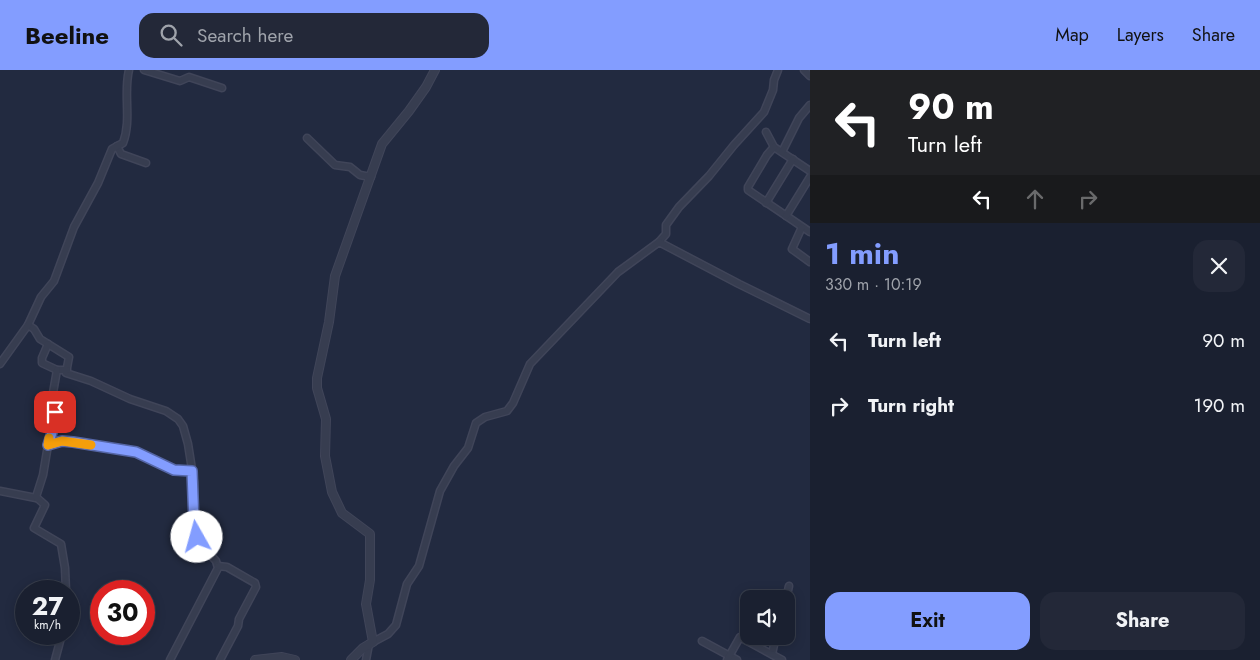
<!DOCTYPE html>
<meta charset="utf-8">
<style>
:root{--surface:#1a2030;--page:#232838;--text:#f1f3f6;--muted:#9fa3ab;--line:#383e4c;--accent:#839dff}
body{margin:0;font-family:Jost,sans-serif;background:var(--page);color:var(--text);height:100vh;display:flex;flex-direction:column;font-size:19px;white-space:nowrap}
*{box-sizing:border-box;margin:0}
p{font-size:16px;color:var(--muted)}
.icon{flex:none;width:28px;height:28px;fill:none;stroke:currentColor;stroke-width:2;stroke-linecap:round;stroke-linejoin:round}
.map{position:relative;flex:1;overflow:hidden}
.sheet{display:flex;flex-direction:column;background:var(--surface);width:450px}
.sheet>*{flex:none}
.hud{background:#202124;color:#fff;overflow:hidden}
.controls{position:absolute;left:740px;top:520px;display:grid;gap:10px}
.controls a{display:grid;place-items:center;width:55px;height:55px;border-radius:10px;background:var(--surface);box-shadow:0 2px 12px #0003,0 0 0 1px var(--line);font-size:25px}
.speed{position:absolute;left:15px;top:510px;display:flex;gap:10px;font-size:25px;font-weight:700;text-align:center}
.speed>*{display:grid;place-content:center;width:65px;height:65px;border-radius:50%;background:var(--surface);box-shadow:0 2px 12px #0003,0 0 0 1px var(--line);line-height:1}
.speed small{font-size:12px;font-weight:400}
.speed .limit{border:8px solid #d22;background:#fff;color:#111}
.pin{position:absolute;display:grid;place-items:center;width:42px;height:42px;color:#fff;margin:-21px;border-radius:10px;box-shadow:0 2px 8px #0006}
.me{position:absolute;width:55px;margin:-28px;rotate:353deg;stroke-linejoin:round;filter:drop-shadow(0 0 4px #0008)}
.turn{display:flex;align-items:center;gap:18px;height:105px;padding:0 15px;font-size:22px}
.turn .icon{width:65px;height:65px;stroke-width:2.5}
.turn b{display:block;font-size:35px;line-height:42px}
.lanes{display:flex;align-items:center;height:48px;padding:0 15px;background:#0003;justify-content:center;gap:25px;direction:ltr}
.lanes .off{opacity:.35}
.round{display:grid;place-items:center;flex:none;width:52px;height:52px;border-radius:15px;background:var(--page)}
.head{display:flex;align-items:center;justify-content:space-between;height:85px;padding:0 15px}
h1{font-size:30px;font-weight:700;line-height:38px;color:var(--accent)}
.button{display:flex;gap:10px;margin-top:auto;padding:10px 15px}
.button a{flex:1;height:58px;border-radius:15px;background:var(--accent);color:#111;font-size:20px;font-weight:700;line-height:58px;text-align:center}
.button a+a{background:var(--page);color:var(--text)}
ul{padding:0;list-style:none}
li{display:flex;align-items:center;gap:15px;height:65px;padding:0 15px}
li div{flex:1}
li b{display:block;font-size:19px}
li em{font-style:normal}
header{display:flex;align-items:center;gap:30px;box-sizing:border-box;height:70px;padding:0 25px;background:var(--accent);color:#111}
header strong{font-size:24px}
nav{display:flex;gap:28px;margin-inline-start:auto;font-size:18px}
.search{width:350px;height:45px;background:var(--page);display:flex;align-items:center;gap:12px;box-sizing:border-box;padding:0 18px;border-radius:15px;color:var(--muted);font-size:19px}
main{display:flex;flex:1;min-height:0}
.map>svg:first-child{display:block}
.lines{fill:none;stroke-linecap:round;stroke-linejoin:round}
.minor-casing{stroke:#404559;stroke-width:9}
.tertiary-casing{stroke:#404559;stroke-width:10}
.minor{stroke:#373d50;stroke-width:6}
.tertiary{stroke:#373d50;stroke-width:8}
.route-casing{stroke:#5566a6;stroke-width:12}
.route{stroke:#839dff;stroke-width:9}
.slow{stroke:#f59e0b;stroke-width:9}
</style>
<header>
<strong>Beeline</strong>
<div class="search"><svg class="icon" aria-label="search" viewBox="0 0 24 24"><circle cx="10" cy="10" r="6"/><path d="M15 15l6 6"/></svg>Search here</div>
<nav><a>Map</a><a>Layers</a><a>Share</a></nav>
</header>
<main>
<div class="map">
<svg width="810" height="590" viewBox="0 0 810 590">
<rect width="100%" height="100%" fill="#222a40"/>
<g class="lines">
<g class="minor-casing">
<g id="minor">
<path d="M 144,0 L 180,11 L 189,7 L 222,18"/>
<path d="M 804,0 L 810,6"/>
<path d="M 766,62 L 774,77 L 810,101"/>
<path d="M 307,68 L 335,95 L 350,97 L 360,105 L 371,107"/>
<path d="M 117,76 L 121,84 L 146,93"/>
<path d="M 774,77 L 767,85 L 748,117 L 748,120 L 810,162"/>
<path d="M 782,82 L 799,48 L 810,35"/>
<path d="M 766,133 L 793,89"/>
<path d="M 786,146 L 810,107"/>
<path d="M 802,157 L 792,179 L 810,192"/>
<path d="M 659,172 L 666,164 L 666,155 L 679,137 L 709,106 L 734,75 L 764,42 L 773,20 L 774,10 L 778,0"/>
<path d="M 28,255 L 34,259 L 40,269 L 69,287 L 66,303 L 91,311 L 130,329 L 166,341 L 178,349 L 183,356 L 188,374 L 194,412 L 194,453 L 197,467 L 199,472 L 216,491 L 218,498 L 170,590"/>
<path d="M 48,274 L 42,288 L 42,293 L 57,300 L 67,300"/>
<path d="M 0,294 L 28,255 L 41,227 L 54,211 L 74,157 L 98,113 L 112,79 L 123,73 C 132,49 123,24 129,0"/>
<path d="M 48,375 L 58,344 L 50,340 L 57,300"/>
<path d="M 0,421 L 36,428"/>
<path d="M 218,496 L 227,497 L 255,513 L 256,517 L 239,549 L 238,556 L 220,590"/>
<path d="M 66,521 L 65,498 L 61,474 L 34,458 L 45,435 L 36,427 L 43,405 L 48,375 L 62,371 L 73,372 L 136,383 L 174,400 L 192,401"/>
<path d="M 786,529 L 789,516"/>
<path d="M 702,571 L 737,590"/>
<path d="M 373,572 L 388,564 L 396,555 L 407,514 L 419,496 L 440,421 L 454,396 L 468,378 L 476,353 L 485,347 L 507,341 L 513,333 L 530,294 L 618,202 L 659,172 L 739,214 L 810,249"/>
<path d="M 772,584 L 776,566"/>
<path d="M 55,590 L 62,564"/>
<path d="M 366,590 L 369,574"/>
<path d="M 727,590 L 740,567 L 782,590"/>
</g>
</g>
<g class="tertiary-casing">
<g id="tertiary">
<path d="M 255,590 L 282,587 L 295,590"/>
<path d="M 351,590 L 363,578 L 373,572 L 366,534 L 370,510 L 370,464 L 342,443 L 332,422 L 325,386 L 326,349 L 317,318 L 317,308 L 329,252 L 335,206 L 382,74 L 409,41 L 426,17 L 435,0"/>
</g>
</g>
<use href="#minor" class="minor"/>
<use href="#tertiary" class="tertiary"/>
</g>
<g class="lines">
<g class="route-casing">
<path id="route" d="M 55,342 L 58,344 L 48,375 L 62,371 L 73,372 L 136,382 L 174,400 L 192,401 L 194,453 L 197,467"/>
</g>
<use href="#route" class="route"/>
<path class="slow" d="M 49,368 L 48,375 L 62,371 L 91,375"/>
</g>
</svg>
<div class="controls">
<a><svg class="icon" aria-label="sound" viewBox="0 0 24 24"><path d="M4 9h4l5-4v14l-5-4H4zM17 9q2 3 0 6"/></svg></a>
</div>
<div class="speed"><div>27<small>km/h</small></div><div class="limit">30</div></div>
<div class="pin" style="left:55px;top:342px;background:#d93025"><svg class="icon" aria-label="arrive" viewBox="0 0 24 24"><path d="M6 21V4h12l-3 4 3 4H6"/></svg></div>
<svg class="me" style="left:197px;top:467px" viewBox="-20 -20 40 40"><circle r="19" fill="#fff"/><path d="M0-13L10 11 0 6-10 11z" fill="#839dff"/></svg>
</div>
<section class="sheet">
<div class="hud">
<div class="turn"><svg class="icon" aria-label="left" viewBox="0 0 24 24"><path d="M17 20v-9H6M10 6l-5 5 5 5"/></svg><div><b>90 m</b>Turn left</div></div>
<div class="lanes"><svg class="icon" aria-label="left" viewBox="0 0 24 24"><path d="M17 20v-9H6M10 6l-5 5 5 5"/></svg><svg class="icon off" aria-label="ahead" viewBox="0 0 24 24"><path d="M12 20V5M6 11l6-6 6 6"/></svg><svg class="icon off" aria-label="right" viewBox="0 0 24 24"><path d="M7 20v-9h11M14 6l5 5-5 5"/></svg></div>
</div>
<div class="head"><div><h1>1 min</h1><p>330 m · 10:19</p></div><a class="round"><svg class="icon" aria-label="close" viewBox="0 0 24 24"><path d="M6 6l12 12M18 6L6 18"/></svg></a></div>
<ul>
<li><svg class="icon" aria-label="left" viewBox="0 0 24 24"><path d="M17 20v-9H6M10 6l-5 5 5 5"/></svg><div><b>Turn left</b></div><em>90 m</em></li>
<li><svg class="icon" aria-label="right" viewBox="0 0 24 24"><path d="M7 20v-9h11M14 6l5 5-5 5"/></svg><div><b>Turn right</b></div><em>190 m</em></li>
</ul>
<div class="button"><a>Exit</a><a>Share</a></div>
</section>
</main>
